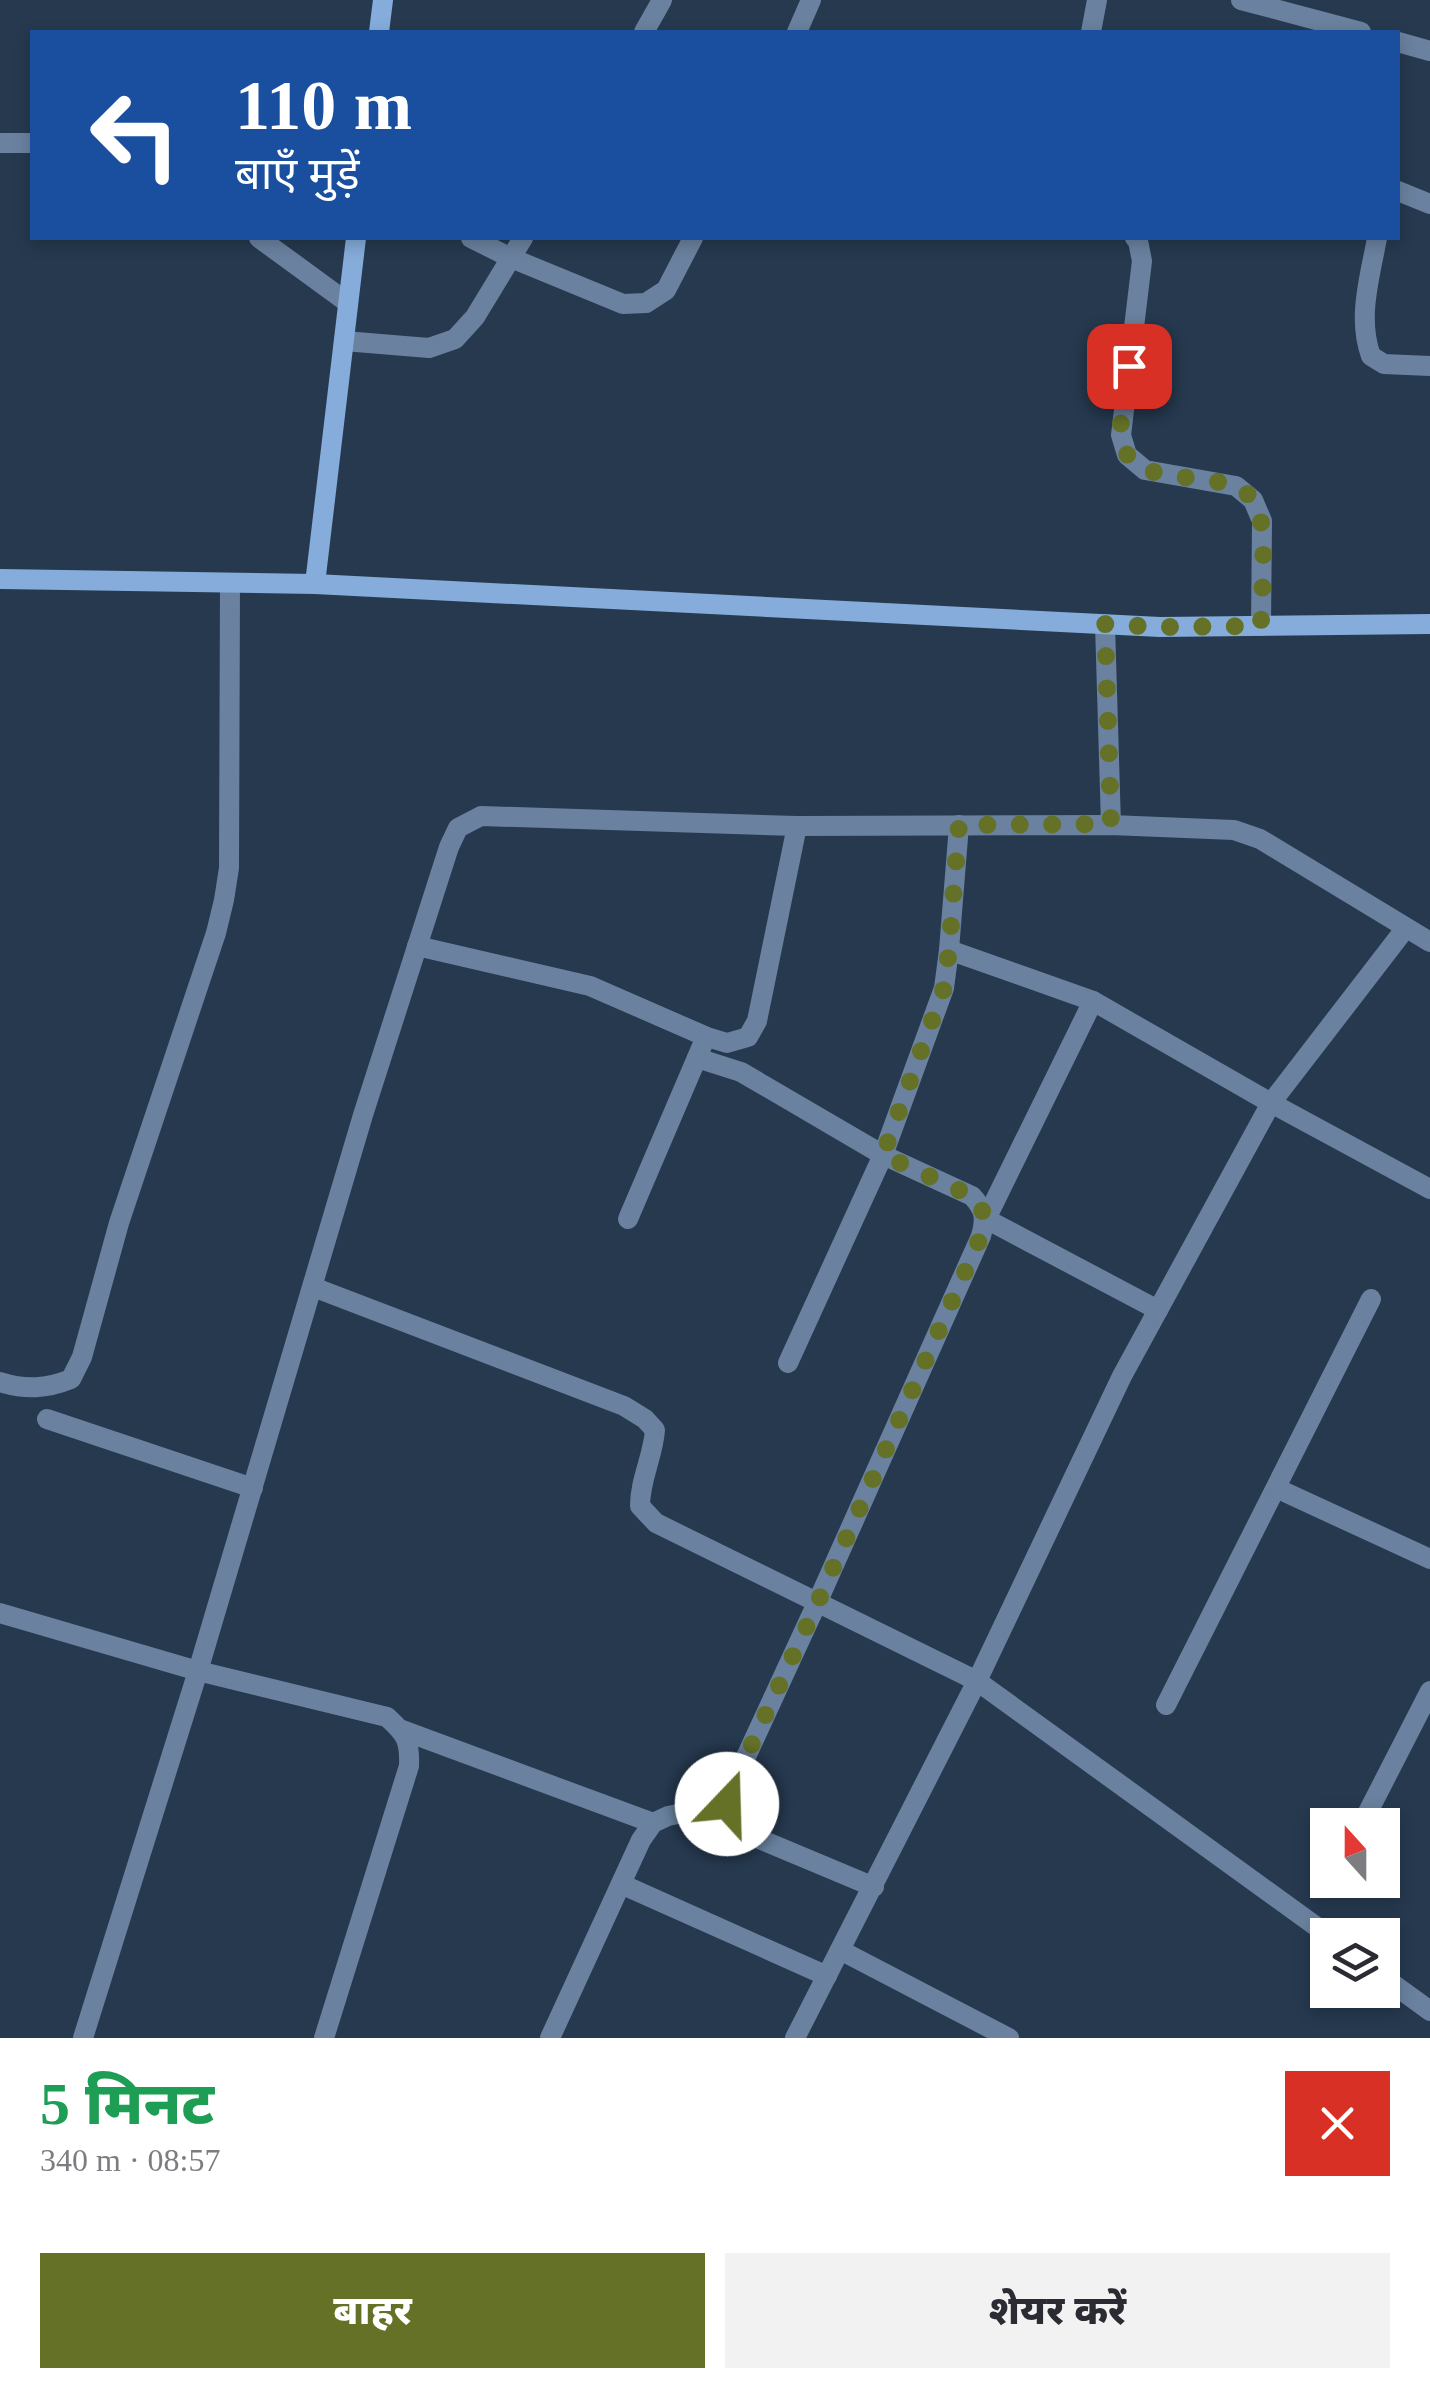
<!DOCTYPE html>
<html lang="hi">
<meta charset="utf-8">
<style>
:root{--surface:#fff;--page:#f2f2f3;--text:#2b2b33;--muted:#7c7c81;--accent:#647126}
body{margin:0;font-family:"Times New Roman","Noto Sans Devanagari",serif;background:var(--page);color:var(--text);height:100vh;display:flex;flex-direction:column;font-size:38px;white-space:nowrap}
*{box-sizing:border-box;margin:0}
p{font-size:32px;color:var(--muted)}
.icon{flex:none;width:55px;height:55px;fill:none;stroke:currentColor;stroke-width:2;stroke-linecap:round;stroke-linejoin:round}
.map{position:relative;height:2038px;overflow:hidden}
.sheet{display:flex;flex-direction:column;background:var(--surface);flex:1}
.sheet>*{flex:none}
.top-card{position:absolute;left:30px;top:30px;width:1370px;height:210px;border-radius:0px;box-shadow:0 5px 15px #0003;background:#1a4fa0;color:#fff;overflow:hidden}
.needle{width:65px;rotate:339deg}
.controls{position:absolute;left:1310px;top:1808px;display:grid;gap:20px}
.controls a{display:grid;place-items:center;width:90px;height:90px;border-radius:0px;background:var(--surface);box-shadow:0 5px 15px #0003;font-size:50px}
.pin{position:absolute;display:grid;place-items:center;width:85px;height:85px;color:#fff;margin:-42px;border-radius:20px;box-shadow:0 5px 15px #0006}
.me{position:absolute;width:110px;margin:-55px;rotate:21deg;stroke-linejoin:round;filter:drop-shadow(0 0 8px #0008)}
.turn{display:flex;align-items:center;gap:35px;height:210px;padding:0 40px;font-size:45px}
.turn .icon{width:130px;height:130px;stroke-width:2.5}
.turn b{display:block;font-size:70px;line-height:85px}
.round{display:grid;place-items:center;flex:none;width:105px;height:105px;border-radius:0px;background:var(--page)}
.headline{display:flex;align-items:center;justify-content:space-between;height:170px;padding:0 40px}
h1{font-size:60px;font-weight:800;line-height:75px;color:#1e9e55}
.action{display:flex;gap:20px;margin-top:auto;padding:20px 40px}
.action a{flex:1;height:115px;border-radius:0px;background:var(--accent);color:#fff;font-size:40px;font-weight:800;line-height:115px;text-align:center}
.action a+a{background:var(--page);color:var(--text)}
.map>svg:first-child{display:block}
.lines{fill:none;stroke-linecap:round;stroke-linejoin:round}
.street{stroke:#6a829f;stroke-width:20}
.secondary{stroke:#85acda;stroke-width:20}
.route{stroke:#647126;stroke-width:18;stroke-dasharray:0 32.4}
</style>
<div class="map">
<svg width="1430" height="2038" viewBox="0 0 1430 2038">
<rect width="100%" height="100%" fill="#26394f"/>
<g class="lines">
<g class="street">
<path d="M 1241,0 L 1361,32"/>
<path d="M 644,32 L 662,0"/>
<path d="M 797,32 L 811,0"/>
<path d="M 1091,32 L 1097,0"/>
<path d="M 1398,42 L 1430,51"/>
<path d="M 0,143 L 32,143"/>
<path d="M 1398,191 L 1430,204"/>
<path d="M 259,238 L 348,303"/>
<path d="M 471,238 L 511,258 L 623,304 L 646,303 L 666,290 L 693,238"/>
<path d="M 1135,238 L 1138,241 L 1142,261 L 1121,435 L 1127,455 L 1145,470 L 1236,486 L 1253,500 L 1262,521 L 1261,626"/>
<path d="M 1377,238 C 1370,277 1357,318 1371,356 L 1384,364 L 1430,366"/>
<path d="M 344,341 L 429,348 L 455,339 L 475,317 L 523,238"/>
<path d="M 1105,624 L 1111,825"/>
<path d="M 417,946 L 590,986 L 707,1037 L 727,1043 L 748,1037 L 757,1021 L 797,826"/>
<path d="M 949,950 L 1093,1001 L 1271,1103 L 1430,1189"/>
<path d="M 1093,1001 L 986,1219 L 1158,1310"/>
<path d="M 697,1058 L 741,1072 L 883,1155 L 972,1196 C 985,1210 986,1218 981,1236 L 817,1603 L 732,1787 C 727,1806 727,1815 740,1831 L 874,1887"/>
<path d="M 628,1219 L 702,1046"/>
<path d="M 313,1287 L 624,1406 L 645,1419 L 655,1430 C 653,1457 640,1479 640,1506 L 656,1523 L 977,1681 L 1328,1935"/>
<path d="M 788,1363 L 883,1155 L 944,988 L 949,950 L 959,825"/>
<path d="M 0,1382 C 26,1390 46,1389 71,1379 L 82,1357 L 119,1223 L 216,933 L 224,900 L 229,868 L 230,583"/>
<path d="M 47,1419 L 253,1488"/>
<path d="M 1276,1488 L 1430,1559"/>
<path d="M 0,1613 L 198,1671 L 387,1717 C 406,1734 410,1740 409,1766 L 324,2038"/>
<path d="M 1166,1705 L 1371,1299"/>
<path d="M 402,1730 L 653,1823"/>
<path d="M 1367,1814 L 1430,1691"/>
<path d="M 621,1884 L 827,1976"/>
<path d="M 840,1950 L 1009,2038"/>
<path d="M 1382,1976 L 1430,2011"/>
<path d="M 83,2038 L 198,1671 L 363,1115 L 449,847 L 458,828 L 481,816 L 797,826 L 1111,825 L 1234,830 L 1260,839 L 1430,942"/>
<path d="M 550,2038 L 641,1840 L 653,1823 L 668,1816 L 727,1804"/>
<path d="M 795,2038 L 977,1681 L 1122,1376 L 1271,1103 L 1405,929"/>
</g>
<g class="secondary">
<path d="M 379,32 L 383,0"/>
<path d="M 0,579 L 315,584 L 1160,627 L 1430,624"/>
<path d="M 315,584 L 356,238"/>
</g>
</g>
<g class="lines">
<path class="route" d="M 727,1804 L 732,1787 L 817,1604 L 981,1236 C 986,1218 985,1210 972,1196 L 883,1155 L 944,988 L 949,950 L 959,825 L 1111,824 L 1105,624 L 1160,627 L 1261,626 C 1261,596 1269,528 1255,503 C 1230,460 1126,499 1121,435 C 1119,419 1127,383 1129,366"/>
</g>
</svg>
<div class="controls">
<a><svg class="needle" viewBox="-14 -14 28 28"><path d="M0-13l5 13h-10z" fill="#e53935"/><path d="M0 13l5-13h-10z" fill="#7c7c81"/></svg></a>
<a><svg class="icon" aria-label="layers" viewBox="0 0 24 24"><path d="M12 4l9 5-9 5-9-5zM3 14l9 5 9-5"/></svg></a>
</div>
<div class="pin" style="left:1129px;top:366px;background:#d93025"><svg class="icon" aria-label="arrive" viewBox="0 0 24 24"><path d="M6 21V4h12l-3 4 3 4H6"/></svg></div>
<svg class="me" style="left:727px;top:1804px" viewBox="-20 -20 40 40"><circle r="19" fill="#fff"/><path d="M0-13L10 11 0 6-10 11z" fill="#647126"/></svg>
<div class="top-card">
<div class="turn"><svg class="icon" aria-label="left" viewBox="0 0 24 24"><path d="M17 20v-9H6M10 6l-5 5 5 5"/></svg><div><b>110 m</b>बाएँ मुड़ें</div></div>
</div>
</div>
<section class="sheet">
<div class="headline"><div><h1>5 मिनट</h1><p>340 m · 08:57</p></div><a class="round" style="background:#d93025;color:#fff"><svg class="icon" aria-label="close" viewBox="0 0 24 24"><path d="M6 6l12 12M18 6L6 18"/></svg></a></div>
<div class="action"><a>बाहर</a><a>शेयर करें</a></div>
</section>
